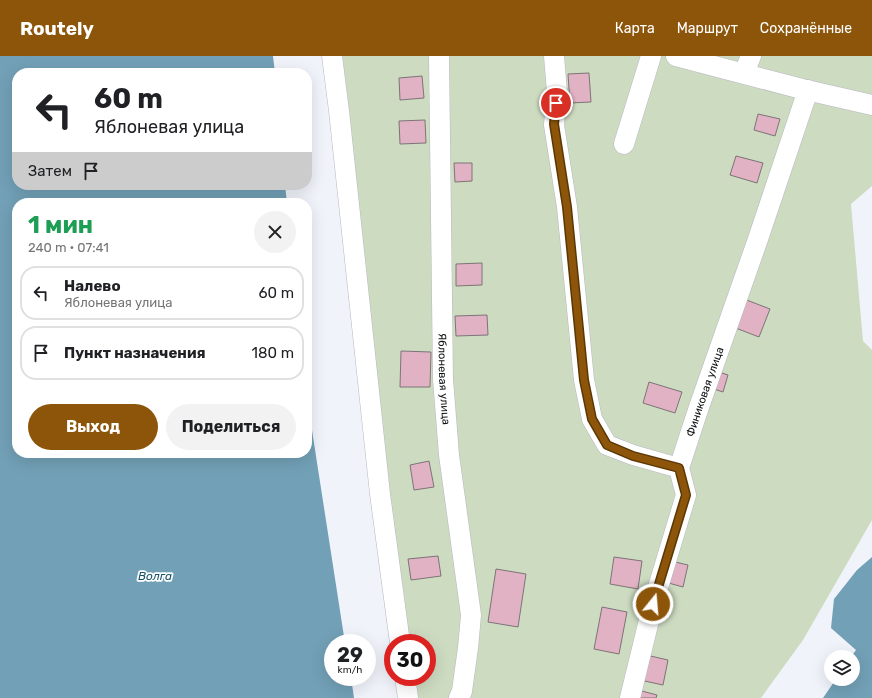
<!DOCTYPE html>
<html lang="ru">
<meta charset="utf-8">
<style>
:root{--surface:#fff;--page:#f2f2f2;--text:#202124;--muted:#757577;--line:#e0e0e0;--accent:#8c5509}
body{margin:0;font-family:Rubik,sans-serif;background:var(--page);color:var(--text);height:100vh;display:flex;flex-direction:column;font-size:15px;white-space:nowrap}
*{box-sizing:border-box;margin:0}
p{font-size:13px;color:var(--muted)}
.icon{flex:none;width:22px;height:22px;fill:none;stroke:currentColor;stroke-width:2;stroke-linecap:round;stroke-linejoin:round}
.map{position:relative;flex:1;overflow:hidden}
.side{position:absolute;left:12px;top:142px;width:300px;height:260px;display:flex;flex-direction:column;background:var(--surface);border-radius:16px;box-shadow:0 4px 16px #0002}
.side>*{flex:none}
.guide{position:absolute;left:12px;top:12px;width:300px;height:122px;border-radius:16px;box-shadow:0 4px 16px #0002;background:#fff;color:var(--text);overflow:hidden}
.controls{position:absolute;left:824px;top:594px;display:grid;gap:8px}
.controls a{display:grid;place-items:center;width:36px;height:36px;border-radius:50%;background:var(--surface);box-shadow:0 4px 16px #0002;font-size:20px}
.speed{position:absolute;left:324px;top:578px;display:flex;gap:8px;font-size:20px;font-weight:700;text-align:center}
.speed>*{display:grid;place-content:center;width:52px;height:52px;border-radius:50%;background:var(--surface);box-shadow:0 4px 16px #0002;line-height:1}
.speed small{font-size:10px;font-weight:400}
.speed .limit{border:6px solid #d22;background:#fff;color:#111}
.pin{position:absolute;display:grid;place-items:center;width:34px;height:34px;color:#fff;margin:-17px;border:2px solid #fff;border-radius:50%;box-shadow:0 1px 4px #0007}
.me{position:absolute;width:44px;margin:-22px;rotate:17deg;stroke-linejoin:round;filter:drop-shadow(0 0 3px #0008)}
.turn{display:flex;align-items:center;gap:14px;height:84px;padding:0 16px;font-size:18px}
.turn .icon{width:52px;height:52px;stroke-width:2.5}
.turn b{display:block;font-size:28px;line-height:34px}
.then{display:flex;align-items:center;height:38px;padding:0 16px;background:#0003;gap:8px;font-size:15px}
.round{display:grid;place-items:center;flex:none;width:42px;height:42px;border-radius:21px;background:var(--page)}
.headline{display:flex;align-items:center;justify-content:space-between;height:68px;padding:0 16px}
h1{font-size:24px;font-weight:700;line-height:30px;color:#1e9e55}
.action{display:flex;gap:8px;margin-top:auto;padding:8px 16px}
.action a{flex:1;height:46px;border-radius:24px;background:var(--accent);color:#fff;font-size:16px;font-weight:700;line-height:46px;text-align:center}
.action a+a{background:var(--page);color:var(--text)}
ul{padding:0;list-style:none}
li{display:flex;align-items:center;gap:12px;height:54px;margin:0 8px 6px;padding:0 8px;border:2px solid var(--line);border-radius:16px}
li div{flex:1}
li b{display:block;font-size:15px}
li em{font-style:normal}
header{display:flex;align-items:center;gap:24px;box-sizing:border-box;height:56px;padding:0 20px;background:var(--accent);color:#fff}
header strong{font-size:19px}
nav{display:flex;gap:22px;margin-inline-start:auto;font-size:14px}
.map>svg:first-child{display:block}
.green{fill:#cddbc1}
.water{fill:#72a0b6}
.building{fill:#e1b2c3;stroke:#7c7477}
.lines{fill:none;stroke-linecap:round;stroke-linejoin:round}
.minor-casing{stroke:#b6b8c0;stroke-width:21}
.minor{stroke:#fff;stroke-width:20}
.route-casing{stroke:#5b3706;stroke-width:10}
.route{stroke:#8c5509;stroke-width:7}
.labels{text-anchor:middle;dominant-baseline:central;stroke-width:3.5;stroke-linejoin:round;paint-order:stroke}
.street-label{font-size:11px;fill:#0f1012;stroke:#fff}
.water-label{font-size:12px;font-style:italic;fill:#18536b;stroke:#fff}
</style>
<header>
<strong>Routely</strong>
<nav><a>Карта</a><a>Маршрут</a><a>Сохранённые</a></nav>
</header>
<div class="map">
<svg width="872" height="642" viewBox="0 0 872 642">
<rect width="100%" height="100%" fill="#f1f3fb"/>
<path class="green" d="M 326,0 L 872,0 L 872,130 L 851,148 L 863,285 L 872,294 L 872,464 L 803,584 L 761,642 L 414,642 L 411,621 L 427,621 L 427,587 L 405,587 Z"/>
<g class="water">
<path d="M 0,0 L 273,0 L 275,17 L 17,17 L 17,129 L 285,129 L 287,147 L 17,147 L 17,397 L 307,397 L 307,342 L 345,587 L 333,587 L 333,621 L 351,621 L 354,642 L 0,642 Z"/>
<path d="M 872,501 L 872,642 L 823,642 L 836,623 L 853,623 L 853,601 L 851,601 L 856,594 L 831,572 L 834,543 L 857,514 Z"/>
</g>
<g class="building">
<path d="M 589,17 L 591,46 L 570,47 L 568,18 Z"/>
<path d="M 422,20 L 424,42 L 400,44 L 399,22 Z"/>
<path d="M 758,58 L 780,63 L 775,80 L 754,74 Z"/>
<path d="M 425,64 L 426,87 L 400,88 L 399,65 Z"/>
<path d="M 736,100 L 763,107 L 757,127 L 730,119 Z"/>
<path d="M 454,107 L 472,107 L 472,125 L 455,126 Z"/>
<path d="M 482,207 L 482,229 L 456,230 L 456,208 Z"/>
<path d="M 744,243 L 770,253 L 759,281 L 733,271 Z"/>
<path d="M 487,259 L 488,279 L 456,280 L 455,260 Z"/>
<path d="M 401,295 L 431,296 L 430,331 L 400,331 Z"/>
<path d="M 716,315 L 728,319 L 723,336 L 711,332 Z"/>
<path d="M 649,326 L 682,336 L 675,357 L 643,347 Z"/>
<path d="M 429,405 L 434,431 L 414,434 L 410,409 Z"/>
<path d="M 438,500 L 441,520 L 411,524 L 408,503 Z"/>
<path d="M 614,501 L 642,505 L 638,533 L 610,528 Z"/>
<path d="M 671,505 L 688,509 L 683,531 L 665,526 Z"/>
<path d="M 496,513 L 526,518 L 518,571 L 488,566 Z"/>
<path d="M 602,551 L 627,556 L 619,598 L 594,593 Z"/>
<path d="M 646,599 L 668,604 L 663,629 L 640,624 Z"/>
<path d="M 638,634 L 657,639 L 656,642 L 636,642 Z"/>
</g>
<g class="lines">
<g class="minor-casing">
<g id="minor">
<path d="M 332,0 L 339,55 L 380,438 L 400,587"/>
<path id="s1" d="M 439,0 L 443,323 L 449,399 L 471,559 L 468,592 L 462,635 L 459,642"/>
<path d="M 554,0 L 557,36 L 554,69 L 567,151 L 584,324 L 592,363 L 607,389 L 633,399 L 679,412"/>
<path d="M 676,0 L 802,33 L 872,49"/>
<path d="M 744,17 L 751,0"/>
<path d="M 624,88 L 651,0"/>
<path d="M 405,621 L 408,642"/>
<path id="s2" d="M 630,642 L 653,548 L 686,439 L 679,412 L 699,351 L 758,183 L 808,34"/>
</g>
</g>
<use href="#minor" class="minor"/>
</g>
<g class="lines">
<g class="route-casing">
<path id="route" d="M 556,47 L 554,68 L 567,151 L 584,324 L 592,363 L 607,389 L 633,400 L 679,412 L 686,439 L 653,548"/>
</g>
<use href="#route" class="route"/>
</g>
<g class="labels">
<g class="street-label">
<text stroke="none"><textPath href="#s1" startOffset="323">Яблоневая улица</textPath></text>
<text stroke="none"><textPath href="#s2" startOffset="319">Финиковая улица</textPath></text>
</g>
<g class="water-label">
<text x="155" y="520">Волга</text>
</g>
</g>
</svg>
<div class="controls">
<a><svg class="icon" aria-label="layers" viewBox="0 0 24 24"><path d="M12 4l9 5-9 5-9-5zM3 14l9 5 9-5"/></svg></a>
</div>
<div class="speed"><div>29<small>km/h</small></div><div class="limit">30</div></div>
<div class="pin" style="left:556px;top:47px;background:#d93025"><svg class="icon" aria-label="arrive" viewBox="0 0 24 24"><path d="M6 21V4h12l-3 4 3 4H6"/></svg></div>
<svg class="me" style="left:653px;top:548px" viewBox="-20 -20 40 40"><circle r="17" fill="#8c5509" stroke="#fff" stroke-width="3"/><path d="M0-11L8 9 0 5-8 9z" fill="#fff"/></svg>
<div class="guide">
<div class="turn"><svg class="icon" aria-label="left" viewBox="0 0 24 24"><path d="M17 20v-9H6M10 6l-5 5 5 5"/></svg><div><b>60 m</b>Яблоневая улица</div></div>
<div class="then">Затем<svg class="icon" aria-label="arrive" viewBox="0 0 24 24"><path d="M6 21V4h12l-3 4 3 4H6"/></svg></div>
</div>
<section class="side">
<div class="headline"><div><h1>1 мин</h1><p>240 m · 07:41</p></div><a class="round"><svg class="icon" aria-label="close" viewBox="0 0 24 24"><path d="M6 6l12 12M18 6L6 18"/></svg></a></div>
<ul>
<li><svg class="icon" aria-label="left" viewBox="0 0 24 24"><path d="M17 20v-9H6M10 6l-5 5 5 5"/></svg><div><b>Налево</b><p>Яблоневая улица</p></div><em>60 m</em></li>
<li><svg class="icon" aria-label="arrive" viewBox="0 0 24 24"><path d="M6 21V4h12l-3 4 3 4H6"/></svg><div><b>Пункт назначения</b></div><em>180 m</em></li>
</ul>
<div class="action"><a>Выход</a><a>Поделиться</a></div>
</section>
</div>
